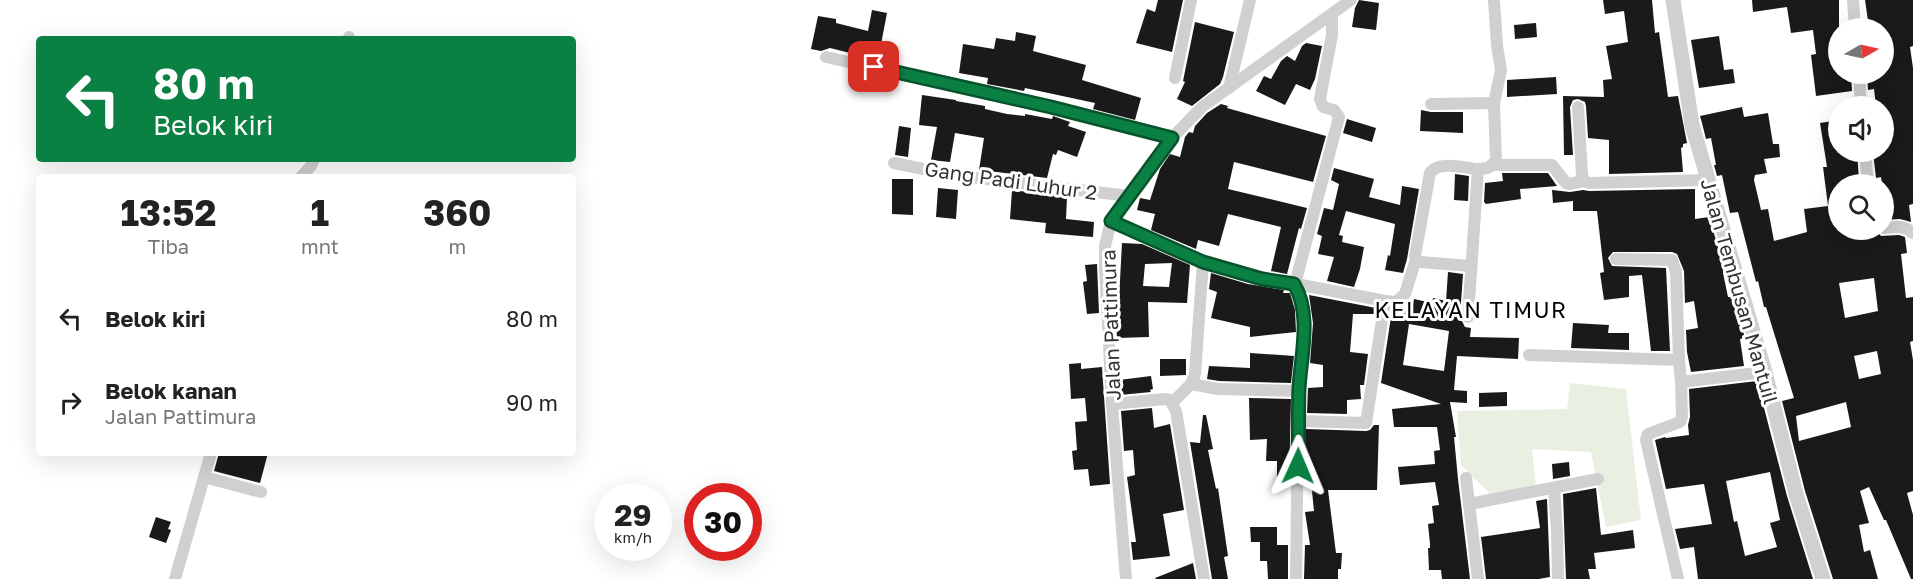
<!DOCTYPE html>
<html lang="id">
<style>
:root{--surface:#fff;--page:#f6f6f6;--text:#222;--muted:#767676}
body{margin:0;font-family:"Golos Text",sans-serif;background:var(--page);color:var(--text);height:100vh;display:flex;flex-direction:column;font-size:22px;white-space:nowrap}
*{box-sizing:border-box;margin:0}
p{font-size:20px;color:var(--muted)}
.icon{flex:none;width:33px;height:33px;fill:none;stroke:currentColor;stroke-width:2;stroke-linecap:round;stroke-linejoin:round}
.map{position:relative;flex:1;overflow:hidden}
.details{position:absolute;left:36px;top:174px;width:540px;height:282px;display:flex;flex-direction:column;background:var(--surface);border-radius:6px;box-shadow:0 6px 24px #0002}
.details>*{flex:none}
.top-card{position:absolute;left:36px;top:36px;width:540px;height:126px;border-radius:6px;box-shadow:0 6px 24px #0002;background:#0b8043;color:#fff;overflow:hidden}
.needle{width:39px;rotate:81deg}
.controls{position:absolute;left:1828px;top:18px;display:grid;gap:12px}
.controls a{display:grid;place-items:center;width:66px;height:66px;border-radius:50%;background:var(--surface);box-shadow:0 6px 24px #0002;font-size:30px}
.speed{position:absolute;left:594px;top:483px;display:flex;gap:12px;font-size:30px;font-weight:700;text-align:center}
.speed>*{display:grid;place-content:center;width:78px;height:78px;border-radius:50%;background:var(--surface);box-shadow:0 6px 24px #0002;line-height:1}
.speed small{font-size:15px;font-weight:400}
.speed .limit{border:9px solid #d22;background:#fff;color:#111}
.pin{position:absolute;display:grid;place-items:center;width:51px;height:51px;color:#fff;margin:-26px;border-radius:12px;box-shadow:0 3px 9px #0006}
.me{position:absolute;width:66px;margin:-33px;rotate:1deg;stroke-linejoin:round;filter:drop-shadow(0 0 4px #0008)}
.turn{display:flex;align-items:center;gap:21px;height:126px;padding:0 18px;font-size:27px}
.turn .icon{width:78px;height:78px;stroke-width:2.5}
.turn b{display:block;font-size:42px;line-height:51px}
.eta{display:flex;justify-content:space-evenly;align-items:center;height:102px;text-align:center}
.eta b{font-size:36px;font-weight:700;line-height:42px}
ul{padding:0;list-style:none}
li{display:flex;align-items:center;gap:18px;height:84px;padding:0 18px}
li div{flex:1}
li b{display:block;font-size:22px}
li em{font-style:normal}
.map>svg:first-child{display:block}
.green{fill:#e9f0e1}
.building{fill:#1a1a1a;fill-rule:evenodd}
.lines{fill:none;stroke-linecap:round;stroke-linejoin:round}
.minor{stroke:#d0d0d0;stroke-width:12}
.tertiary{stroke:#d0d0d0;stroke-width:15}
.route-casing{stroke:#07532c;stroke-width:15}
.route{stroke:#0b8043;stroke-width:10}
.labels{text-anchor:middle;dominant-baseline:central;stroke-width:6;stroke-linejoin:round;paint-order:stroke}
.street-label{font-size:20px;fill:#333;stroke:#fff}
.quarter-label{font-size:22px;letter-spacing:1.5px;fill:#000;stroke:#fff}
</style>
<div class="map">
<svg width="1913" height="579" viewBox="0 0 1913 579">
<rect width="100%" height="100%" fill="#fff"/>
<path class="green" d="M 1570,383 L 1626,389 L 1641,520 L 1606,527 L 1591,452 L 1532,449 L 1536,488 L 1493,497 L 1461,465 L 1457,411 L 1567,409 Z"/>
<g class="building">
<path d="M 1158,0 L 1183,0 L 1172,52 L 1136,43 L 1147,9 L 1155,12 Z"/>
<path d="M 1359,0 L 1379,3 L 1376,30 L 1352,27 L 1355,8 Z"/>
<path d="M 1603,0 L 1652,0 L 1655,33 L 1659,32 L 1668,97 L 1678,96 L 1687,143 L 1683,144 L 1683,147 L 1681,148 L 1683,172 L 1609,174 L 1609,140 L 1588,138 L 1586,106 L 1585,102 L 1578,99 L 1573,100 L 1570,107 L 1573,155 L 1564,155 L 1563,96 L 1604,97 L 1603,80 L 1612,79 L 1606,46 L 1628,42 L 1624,11 L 1605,14 Z"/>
<path d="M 1752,0 L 1839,0 L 1839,74 L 1851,74 L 1852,91 L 1816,96 L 1811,55 L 1816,54 L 1813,30 L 1791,33 L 1787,7 L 1753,12 Z"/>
<path d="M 1865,0 L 1913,0 L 1913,46 L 1910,47 L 1913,68 L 1913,204 L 1909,205 L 1911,222 L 1900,219 L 1884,220 L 1884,184 L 1882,184 L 1881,177 L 1876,178 L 1873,152 L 1884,152 L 1884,106 L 1876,106 L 1874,89 L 1868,90 L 1867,76 L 1884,74 L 1884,28 L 1869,28 Z"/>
<path d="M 872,10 L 887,13 L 878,60 L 830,48 L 821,51 L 811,49 L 818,16 L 836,19 L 836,23 L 868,31 Z"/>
<path d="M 1195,22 L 1234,32 L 1223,77 L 1220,84 L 1192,106 L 1177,99 L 1185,82 L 1183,81 Z"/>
<path d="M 1536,23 L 1537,37 L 1515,39 L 1514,25 Z"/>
<path d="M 1016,32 L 1036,36 L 1033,51 L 1086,65 L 1082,80 L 1141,98 L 1135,120 L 1093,109 L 1095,103 L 1025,88 L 1024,91 L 987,84 L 988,78 L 959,73 L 963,44 L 994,49 L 996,38 L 1015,41 Z"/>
<path d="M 1719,36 L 1724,70 L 1733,69 L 1735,83 L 1699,88 L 1691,40 Z"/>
<path d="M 1306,43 L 1322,46 L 1315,79 L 1310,90 L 1296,84 L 1285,105 L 1256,91 L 1264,76 L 1271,79 L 1281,61 L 1287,56 L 1295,61 L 1302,46 Z"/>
<path d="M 1556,77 L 1557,94 L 1507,97 L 1507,80 Z"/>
<path d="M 922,95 L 956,100 L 956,101 L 985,106 L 985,109 L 1007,114 L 1025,116 L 1025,114 L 1052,119 L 1053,116 L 1070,122 L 1068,126 L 1086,132 L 1077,157 L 1058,150 L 1056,155 L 1053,154 L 1047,178 L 979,170 L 984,138 L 955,133 L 950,162 L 931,160 L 937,127 L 919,125 Z"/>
<path d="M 1221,104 L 1228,106 L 1227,108 L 1326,136 L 1313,182 L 1234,162 L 1228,189 L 1307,208 L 1301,229 L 1299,228 L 1287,274 L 1271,271 L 1281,227 L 1228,214 L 1219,246 L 1198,240 L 1196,249 L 1151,230 L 1155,214 L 1137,210 L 1140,198 L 1150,200 L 1160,169 L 1170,154 L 1180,157 L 1185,137 L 1189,132 L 1193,133 L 1195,126 L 1207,113 Z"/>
<path d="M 1742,107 L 1744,117 L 1768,113 L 1773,144 L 1779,144 L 1780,157 L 1764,159 L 1767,173 L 1755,175 L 1754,180 L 1761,210 L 1768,209 L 1774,241 L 1807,232 L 1804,209 L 1828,206 L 1823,167 L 1827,167 L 1820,123 L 1839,120 L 1839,152 L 1857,152 L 1859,180 L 1855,180 L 1856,184 L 1839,184 L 1839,230 L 1876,230 L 1881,236 L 1899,235 L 1905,237 L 1907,253 L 1901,254 L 1906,298 L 1913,297 L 1913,341 L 1910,342 L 1913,360 L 1913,491 L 1907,493 L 1913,515 L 1913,579 L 1911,579 L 1886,520 L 1884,520 L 1869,487 L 1860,491 L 1869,523 L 1859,525 L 1864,552 L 1870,550 L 1878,579 L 1833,579 L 1805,491 L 1782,401 L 1794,398 L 1766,307 L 1764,307 L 1758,281 L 1756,282 L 1738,212 L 1730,213 L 1722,175 L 1717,176 L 1714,165 L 1716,165 L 1711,138 L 1706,139 L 1702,123 L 1700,116 ZM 1874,278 L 1878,311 L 1845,318 L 1839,283 ZM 1877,351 L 1881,374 L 1859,379 L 1854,356 ZM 1846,402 L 1851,427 L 1799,441 L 1796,416 Z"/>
<path d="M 1421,110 L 1431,112 L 1463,112 L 1463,133 L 1420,131 Z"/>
<path d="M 1347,119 L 1376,128 L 1372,142 L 1343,133 Z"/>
<path d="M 899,126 L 911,128 L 908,157 L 895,155 Z"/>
<path d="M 1334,168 L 1374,179 L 1369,197 L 1400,205 L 1402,186 L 1419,189 L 1407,259 L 1403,273 L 1385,270 L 1388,255 L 1390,256 L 1395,224 L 1346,211 L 1339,235 L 1343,236 L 1342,242 L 1364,247 L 1360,269 L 1354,287 L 1327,281 L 1334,257 L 1318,254 L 1322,236 L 1317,234 L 1324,208 L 1333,210 L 1339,184 L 1331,180 Z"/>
<path d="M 1502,173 L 1548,173 L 1557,186 L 1520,189 L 1521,199 L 1486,204 L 1484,202 L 1485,183 L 1503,181 Z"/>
<path d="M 1455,174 L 1469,176 L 1468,201 L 1454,200 Z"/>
<path d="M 892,179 L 913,179 L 913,215 L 892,214 Z"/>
<path d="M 938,188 L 958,190 L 956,219 L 936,217 Z"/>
<path d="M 1695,189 L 1695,219 L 1709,217 L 1726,273 L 1723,273 L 1728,297 L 1733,297 L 1745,338 L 1740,339 L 1744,366 L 1691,372 L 1687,352 L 1686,330 L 1698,328 L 1694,301 L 1685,303 L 1684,271 L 1677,254 L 1672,252 L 1613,252 L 1608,258 L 1612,266 L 1666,268 L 1670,351 L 1651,351 L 1642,275 L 1629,276 L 1629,297 L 1604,300 L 1600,273 L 1604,272 L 1597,211 L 1573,211 L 1573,201 L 1553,203 L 1552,190 L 1570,192 L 1583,190 L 1589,191 Z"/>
<path d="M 1012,190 L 1067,197 L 1066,219 L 1094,222 L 1093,237 L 1045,233 L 1046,223 L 1010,219 Z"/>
<path d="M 1122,243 L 1142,244 L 1190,265 L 1187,303 L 1148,302 L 1149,337 L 1117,338 L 1116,318 L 1118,318 ZM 1172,263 L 1169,287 L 1143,286 L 1145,264 Z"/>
<path d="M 1097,264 L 1099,313 L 1087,314 L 1083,282 L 1087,281 L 1085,265 Z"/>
<path d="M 1448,272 L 1463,274 L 1460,317 L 1465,327 L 1471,328 L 1470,337 L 1519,338 L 1518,359 L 1457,356 L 1454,390 L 1467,391 L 1467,403 L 1450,402 L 1456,437 L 1454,437 L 1458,479 L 1470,579 L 1442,579 L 1441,570 L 1429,570 L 1428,548 L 1430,548 L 1430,544 L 1428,524 L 1434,523 L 1432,506 L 1439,505 L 1435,482 L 1400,485 L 1398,467 L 1435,464 L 1434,451 L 1440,450 L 1437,427 L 1394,427 L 1392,409 L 1441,404 L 1381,383 L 1392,310 L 1401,308 L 1412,310 L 1414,299 L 1432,303 L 1433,298 L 1446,301 ZM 1409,324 L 1449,331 L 1444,371 L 1403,365 Z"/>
<path d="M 1211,273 L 1248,284 L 1284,290 L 1283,293 L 1290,293 L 1295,310 L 1296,332 L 1250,337 L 1250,327 L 1211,318 L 1217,292 L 1209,289 Z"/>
<path d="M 1309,295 L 1376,308 L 1375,314 L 1353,314 L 1350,352 L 1368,354 L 1364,385 L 1360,385 L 1361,399 L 1347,400 L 1347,414 L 1307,413 L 1308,388 L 1323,387 L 1323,365 L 1310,363 L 1313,323 Z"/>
<path d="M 1573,323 L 1609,325 L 1608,333 L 1629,333 L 1629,350 L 1571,348 Z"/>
<path d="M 1250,353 L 1294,356 L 1291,383 L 1219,381 L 1207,379 L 1209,366 L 1250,368 Z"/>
<path d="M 1160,359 L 1186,359 L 1186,375 L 1160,376 Z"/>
<path d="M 1081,363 L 1081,369 L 1102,367 L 1110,484 L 1090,486 L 1088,469 L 1074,470 L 1072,451 L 1077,450 L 1075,422 L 1087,421 L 1085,398 L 1071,399 L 1069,364 Z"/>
<path d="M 1151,376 L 1153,389 L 1150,390 L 1151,392 L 1120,395 L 1119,380 Z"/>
<path d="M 1757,381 L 1787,496 L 1813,579 L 1698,579 L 1694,547 L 1680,549 L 1675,529 L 1712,524 L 1704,484 L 1666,489 L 1655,440 L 1665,437 L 1666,438 L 1689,435 L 1688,425 L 1690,417 L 1689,389 ZM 1770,472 L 1780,520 L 1770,523 L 1777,547 L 1745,556 L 1737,521 L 1734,522 L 1726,481 Z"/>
<path d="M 1507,392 L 1507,406 L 1479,407 L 1479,393 Z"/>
<path d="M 1249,398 L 1291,399 L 1289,481 L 1277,481 L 1277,461 L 1266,461 L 1267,439 L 1250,440 Z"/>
<path d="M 1152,408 L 1154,428 L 1170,424 L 1184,510 L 1163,514 L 1170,556 L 1133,560 L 1131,542 L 1136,542 L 1127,477 L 1135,475 L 1133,450 L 1124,451 L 1121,411 Z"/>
<path d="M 1203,415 L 1206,415 L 1213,449 L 1208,450 L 1216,489 L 1218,488 L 1228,556 L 1224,557 L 1228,579 L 1212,579 L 1190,442 L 1200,443 Z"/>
<path d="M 1374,425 L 1379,425 L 1377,490 L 1328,490 L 1336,553 L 1342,553 L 1341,569 L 1338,569 L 1338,579 L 1304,579 L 1305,545 L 1310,545 L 1305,512 L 1314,511 L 1311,481 L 1305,481 L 1306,429 L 1366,431 L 1370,430 Z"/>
<path d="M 219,453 L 268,453 L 260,483 L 214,471 Z"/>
<path d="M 1569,462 L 1570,476 L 1553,479 L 1552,464 Z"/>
<path d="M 1596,488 L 1601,535 L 1633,530 L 1635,548 L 1594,553 L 1596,569 L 1588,569 L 1590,579 L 1566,579 L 1563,494 Z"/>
<path d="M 1547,499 L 1550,577 L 1539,579 L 1486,579 L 1481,537 L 1540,528 L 1536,501 Z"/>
<path d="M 156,517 L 171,522 L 168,529 L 171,530 L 166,543 L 149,537 Z"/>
<path d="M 1250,527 L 1277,527 L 1277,545 L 1288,545 L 1288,579 L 1268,579 L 1267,561 L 1260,561 L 1260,542 L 1251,542 Z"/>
<path d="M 1193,563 L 1196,579 L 1156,579 L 1155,578 Z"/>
</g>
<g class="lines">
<g class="minor">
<path d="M 1853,0 L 1855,28"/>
<path d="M 349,39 L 349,37"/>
<path d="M 826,57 L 1051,107 L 1172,138"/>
<path d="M 1859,74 L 1861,106"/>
<path d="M 1175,78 L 1191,0"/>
<path d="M 1229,88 L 1250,0"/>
<path d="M 1431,104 L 1494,103"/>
<path d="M 1578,107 L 1582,175 L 1584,181 L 1589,183 L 1707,180"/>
<path d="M 1865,152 L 1868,184"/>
<path d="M 894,163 L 953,175 L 1129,196"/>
<path d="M 1493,165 L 1552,165 L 1566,183 L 1569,184 L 1584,181"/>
<path d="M 301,177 L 311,166 L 314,159"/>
<path d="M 1111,221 L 1203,262 L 1239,273 L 1385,301 L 1396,302 L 1405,294 L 1416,259"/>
<path d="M 1884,228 C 1895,227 1904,225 1913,233"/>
<path d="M 1616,259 L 1672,260 L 1676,272 L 1679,360 L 1681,382"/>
<path d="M 1471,266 L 1420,262 L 1417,261 L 1415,256 L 1430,173 C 1439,160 1464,168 1478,169"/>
<path d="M 1468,317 L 1478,169 L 1488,168 L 1496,161 L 1494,103 L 1501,70 L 1497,46 L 1494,0"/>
<path d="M 1529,355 L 1679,360"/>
<path d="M 1191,384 L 1218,389 L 1299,391"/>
<path d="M 1172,403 L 1191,384 L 1195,374 L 1203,262"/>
<path d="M 1112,404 L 1165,399 L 1170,400 L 1176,411 L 1204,579"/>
<path d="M 1299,421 L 1366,423 L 1385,301"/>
<path d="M 204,477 L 261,492"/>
<path d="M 1466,478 L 1478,579"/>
<path d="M 1554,488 L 1557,530 L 1558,579"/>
<path d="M 1469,504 L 1598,479"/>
<path d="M 175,579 L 211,453"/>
<path d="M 1126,579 L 1112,404 L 1105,267 L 1105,246 L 1111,221 L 1172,138 L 1202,107 L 1351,0"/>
<path d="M 1296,579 C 1297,517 1297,454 1299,392 C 1300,357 1313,315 1295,284 L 1339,117 L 1334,110 L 1323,107 L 1320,99 L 1332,35 L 1332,14"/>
<path d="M 1678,579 L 1646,440 L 1648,434 L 1680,422 L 1682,417 L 1681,382 L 1765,372"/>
</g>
<path class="tertiary" d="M 1673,0 L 1692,125 L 1765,372 L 1796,494 L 1823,579"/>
</g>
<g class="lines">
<g class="route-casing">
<path id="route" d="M 874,67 L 1051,107 L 1172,138 L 1111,221 L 1203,262 L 1262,279 L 1294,284 C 1312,314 1301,355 1299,388 C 1298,414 1299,440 1298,466"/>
</g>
<use href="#route" class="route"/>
</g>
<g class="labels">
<g class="street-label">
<text transform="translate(1011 180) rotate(8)">Gang Padi Luhur 2</text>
<text transform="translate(1740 291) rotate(74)">Jalan Tembusan Mantuil</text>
<text transform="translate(1110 325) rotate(-92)">Jalan Pattimura</text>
</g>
<g class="quarter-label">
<text x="1471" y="309">KELAYAN TIMUR</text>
</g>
</g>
</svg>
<div class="controls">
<a><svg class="needle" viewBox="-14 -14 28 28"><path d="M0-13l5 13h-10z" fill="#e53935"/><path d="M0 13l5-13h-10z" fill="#767676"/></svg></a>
<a><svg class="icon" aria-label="sound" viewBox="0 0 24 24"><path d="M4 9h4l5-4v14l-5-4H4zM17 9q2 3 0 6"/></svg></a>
<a><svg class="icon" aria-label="search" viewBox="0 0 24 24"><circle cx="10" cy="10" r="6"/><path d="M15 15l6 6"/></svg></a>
</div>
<div class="speed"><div>29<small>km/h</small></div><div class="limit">30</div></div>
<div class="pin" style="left:874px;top:67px;background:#d93025"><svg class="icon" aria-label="arrive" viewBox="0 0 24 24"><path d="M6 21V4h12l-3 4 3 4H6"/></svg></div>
<svg class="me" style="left:1298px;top:466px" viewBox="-20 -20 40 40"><path d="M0-17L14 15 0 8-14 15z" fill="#0b8043" stroke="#fff" stroke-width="4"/></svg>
<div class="top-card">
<div class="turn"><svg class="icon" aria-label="left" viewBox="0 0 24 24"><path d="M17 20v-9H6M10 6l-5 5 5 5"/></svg><div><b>80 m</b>Belok kiri</div></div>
</div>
<section class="details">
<div class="eta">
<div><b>13:52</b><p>Tiba</p></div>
<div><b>1</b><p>mnt</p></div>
<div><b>360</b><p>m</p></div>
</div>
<ul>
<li><svg class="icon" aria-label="left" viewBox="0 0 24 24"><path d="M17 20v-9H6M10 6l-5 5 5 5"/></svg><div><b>Belok kiri</b></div><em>80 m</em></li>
<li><svg class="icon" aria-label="right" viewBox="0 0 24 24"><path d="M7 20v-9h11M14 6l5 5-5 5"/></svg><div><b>Belok kanan</b><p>Jalan Pattimura</p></div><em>90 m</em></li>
</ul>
</section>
</div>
